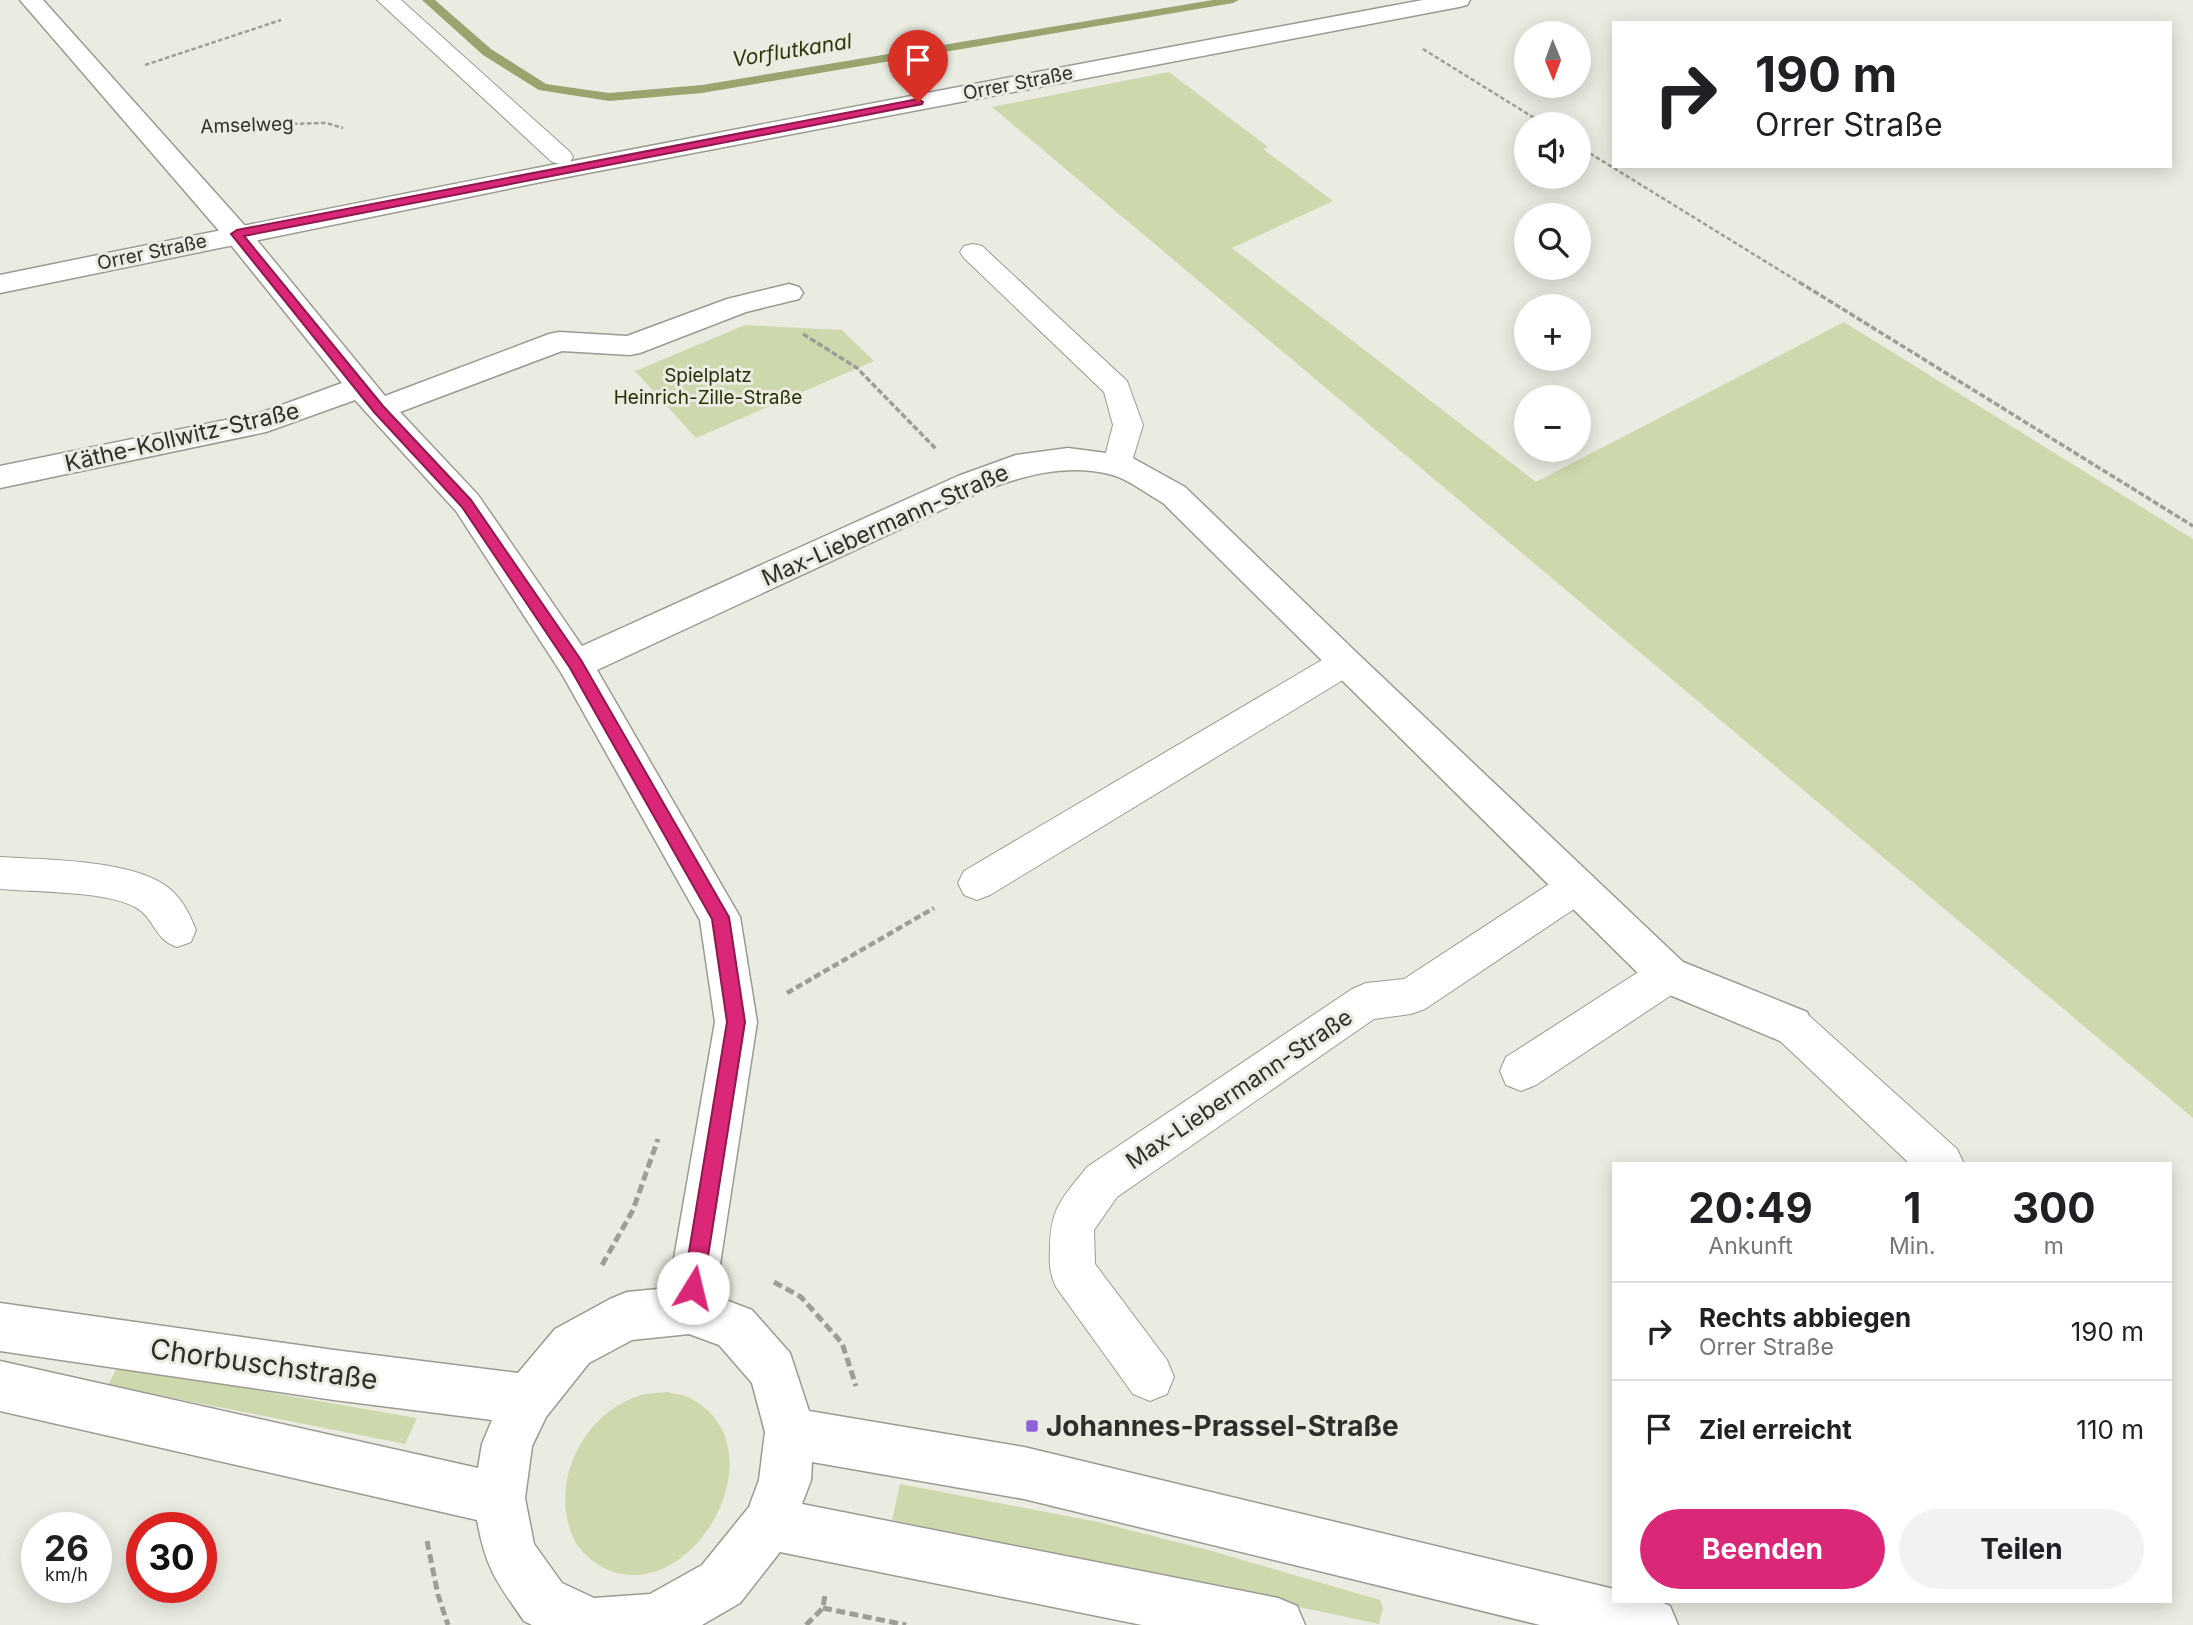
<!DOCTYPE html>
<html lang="de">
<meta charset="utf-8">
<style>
:root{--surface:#fff;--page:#f2f2f2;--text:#202124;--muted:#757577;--line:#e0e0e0;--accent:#db2777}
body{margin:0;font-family:Inter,sans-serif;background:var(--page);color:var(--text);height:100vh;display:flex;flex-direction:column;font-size:26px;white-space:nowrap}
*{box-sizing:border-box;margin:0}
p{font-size:23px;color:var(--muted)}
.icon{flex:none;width:38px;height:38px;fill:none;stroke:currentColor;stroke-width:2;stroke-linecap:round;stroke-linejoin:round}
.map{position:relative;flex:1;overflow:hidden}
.sheet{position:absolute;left:1612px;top:1162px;width:560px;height:441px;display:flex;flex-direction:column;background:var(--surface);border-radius:0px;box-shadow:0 4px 18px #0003}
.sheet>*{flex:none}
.guide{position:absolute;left:1612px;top:21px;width:560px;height:147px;border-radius:0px;box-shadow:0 4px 18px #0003;background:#fff;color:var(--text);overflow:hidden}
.needle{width:46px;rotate:179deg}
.fabs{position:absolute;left:1514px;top:21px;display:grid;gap:14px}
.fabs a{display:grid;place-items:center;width:77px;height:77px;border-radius:50%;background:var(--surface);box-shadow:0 4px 18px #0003;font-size:35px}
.speed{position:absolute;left:21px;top:1512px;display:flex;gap:14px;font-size:35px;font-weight:700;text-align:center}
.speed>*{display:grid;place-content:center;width:91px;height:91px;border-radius:50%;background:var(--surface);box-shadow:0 4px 18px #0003;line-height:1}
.speed small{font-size:18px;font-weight:400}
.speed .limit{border:10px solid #d22;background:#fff;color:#111}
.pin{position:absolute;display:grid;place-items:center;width:60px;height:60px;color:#fff;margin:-72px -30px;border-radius:50% 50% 50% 0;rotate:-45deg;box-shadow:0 0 7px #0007}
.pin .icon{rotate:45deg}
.me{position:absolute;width:77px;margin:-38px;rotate:9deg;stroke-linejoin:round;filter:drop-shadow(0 0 5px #0008)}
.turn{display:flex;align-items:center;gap:24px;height:147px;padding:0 28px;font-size:32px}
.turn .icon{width:91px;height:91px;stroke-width:2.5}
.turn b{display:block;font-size:49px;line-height:60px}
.eta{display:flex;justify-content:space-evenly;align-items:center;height:119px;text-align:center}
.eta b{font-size:42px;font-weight:700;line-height:49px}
.action{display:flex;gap:14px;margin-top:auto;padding:14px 28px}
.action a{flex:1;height:80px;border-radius:42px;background:var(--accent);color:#fff;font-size:28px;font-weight:700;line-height:80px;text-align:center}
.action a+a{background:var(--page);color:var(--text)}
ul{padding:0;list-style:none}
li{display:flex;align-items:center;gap:21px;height:98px;padding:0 28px;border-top:2px solid var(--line)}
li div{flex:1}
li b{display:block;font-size:26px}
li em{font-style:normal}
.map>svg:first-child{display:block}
.green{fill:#ced8ad}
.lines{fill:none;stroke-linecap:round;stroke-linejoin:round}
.stream{fill:#99a46f;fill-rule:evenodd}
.service-casing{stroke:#999b92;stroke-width:2}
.minor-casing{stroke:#999b92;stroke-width:3}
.secondary-casing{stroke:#999b92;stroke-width:3}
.path-far3{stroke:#9d9e97;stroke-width:2.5;stroke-dasharray:4.5 2.5;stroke-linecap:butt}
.path-far2{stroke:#9d9e97;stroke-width:3.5;stroke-dasharray:6 2.5;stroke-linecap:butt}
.path-far1{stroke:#9d9e97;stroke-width:4.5;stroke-dasharray:7 3.5;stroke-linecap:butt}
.path{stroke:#9d9e97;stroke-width:5;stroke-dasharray:9 4.5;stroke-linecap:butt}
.service{fill:#fff;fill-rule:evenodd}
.minor{fill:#fff;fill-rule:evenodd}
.secondary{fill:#fff;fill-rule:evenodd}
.route{fill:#db2777;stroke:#8e194d;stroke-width:2}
.poi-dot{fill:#8e61db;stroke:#eaece2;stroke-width:2.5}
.labels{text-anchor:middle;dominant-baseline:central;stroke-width:6;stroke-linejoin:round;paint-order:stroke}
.far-street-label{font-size:19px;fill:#2e2f2b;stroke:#eaece2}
.far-park-label{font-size:19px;fill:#292f04;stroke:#eaece2}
.far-water-label{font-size:21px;font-style:italic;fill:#2f360c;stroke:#eaece2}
.street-label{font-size:23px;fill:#2e2f2b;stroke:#eaece2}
.near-street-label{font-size:28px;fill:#2e2f2b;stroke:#eaece2}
.near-poi-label{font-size:28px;font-weight:bold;fill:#2e2f2b;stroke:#eaece2;text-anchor:start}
</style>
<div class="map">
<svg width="2193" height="1625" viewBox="0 0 2193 1625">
<rect width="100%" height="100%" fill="#eaece2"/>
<g class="green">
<path d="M 1169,72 L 1268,147 L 1263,149 L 1333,201 L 1232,248 L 1536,482 L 1844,322 L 2193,539 L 2193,1118 L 992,107 Z"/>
<path d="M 745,325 L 842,330 L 874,361 L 696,438 L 635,371 Z"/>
<path d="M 118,1366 L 417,1418 L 405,1444 L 108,1385 Z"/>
<path d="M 667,1392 C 675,1394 685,1395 692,1399 C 784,1450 689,1613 602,1567 C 590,1560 578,1550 573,1537 C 549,1482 583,1413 641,1395 C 649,1393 658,1393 667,1392 Z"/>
<path d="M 900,1484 L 1098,1522 L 1212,1551 L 1380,1600 L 1383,1608 L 1379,1624 L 892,1520 Z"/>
</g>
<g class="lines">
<path class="stream" d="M 422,0 L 435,0 L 491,49 L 546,84 L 609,93 L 702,85 L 1213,0 L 1239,0 L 1233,3 L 702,93 L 609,101 L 539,90 L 483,55 Z"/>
<g class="service-casing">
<g id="service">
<path d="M 377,0 L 401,0 L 570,152 L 573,157 L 570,162 L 561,164 L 552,162 Z"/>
<path d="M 973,244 L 982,246 L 1127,381 L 1143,425 L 1129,471 L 1118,474 L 1107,471 L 1103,464 L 1113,425 L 1104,392 L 964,258 L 960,252 L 964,246 Z"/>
<path d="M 1344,650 L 1356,654 L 1361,663 L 1356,672 L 990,895 L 977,900 L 964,895 L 958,883 L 964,871 L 1332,654 Z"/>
<path d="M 0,857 C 45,860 135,859 170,889 C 183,900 190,915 196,930 L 191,942 L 177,947 C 153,939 156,919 135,907 C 105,891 36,892 0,889 Z"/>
<path d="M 1576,870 L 1589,875 L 1595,887 L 1589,899 L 1425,1009 L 1411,1014 L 1374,1019 L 1117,1197 L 1094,1230 L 1095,1264 L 1167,1360 L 1174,1377 L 1167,1394 L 1150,1401 L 1133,1394 L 1056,1287 C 1050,1274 1049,1264 1050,1250 C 1050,1207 1062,1199 1087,1167 L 1352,989 L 1366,983 L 1404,979 L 1563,875 Z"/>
<path d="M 1668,957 L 1682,962 L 1688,975 L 1682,988 L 1536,1085 L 1521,1091 L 1506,1085 L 1500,1071 L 1506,1057 L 1654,962 Z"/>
<path d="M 1792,1007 L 1806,1013 L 1957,1149 L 1964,1164 L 1910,1164 L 1778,1039 L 1772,1026 L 1778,1013 Z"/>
</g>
</g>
<g class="minor-casing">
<path id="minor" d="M 20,0 L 43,0 L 247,228 L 385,396 L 549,334 L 559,332 L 627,336 L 727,299 L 789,284 L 799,287 L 803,293 L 799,299 L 746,312 L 640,353 L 630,355 L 562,351 L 400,412 L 478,495 L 582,646 L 958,476 L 1016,455 L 1068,448 L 1129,456 L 1185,487 L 1357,653 L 1683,962 L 1807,1012 L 1813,1026 L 1807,1040 L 1792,1046 L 1653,988 L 1163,503 C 1147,494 1127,478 1109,474 C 1065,463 1021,476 980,492 L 597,670 L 740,917 L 757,1022 L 713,1310 L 706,1327 L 689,1334 L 672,1327 L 665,1310 L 715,1022 L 700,920 L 562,674 L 456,511 L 355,400 L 266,432 L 0,488 L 0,466 L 260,413 L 342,383 L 227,240 Z"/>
</g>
<g class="secondary-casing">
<g id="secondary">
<path d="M 1423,0 L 1470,0 L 1467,5 L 1459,7 L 546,181 L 0,293 L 0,275 C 473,178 948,88 1423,0 Z"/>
<path d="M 689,1286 L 752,1310 L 790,1353 L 809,1411 L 1024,1447 L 1614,1589 L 1614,1601 L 1659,1601 L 1670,1606 L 1678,1625 L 1540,1625 L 1024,1499 L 812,1462 L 811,1480 L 802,1504 L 1278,1598 L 1297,1606 L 1305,1625 L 1142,1625 L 780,1552 L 740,1603 L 702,1625 L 532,1625 L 524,1621 C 496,1581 486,1569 477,1520 L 0,1411 L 0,1361 L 478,1468 L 482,1444 L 492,1420 L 334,1400 L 0,1351 L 0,1303 L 334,1350 L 518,1373 L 555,1329 L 610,1299 L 627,1292 ZM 689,1334 L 719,1345 L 752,1383 L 765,1432 L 759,1480 L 749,1507 L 702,1565 L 650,1594 L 594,1598 L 562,1583 L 534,1544 L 525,1498 L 532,1446 L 546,1417 L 589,1363 L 632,1340 Z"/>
</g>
</g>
<g class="path-far3">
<path d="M 1423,49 L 1544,124"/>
<path d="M 145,65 L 281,20"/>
<path d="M 202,126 L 326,123 L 343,128"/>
<path d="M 1578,146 L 1802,284"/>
</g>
<g class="path-far2">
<path d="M 1799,282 L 2193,526"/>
<path d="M 803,334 L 857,368 L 937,450"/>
</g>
<path class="path-far1" d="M 787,993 L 934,908"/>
<g class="path">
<path d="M 602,1265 L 633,1210 L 658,1139"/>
<path d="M 774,1282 L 801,1297 L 842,1343 L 856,1386"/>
<path d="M 427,1541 L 438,1595 L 448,1625"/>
<path d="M 823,1608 L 906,1625"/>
<path d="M 806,1625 L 823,1608 L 825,1595"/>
</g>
<use href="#service" class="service"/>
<use href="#minor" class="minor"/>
<use href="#secondary" class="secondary"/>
</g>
<path class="route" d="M 918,99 L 923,102 L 922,104 L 244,236 L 383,406 L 471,500 L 581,660 L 729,917 L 745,1022 L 703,1288 L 700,1295 L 693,1298 L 686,1295 L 683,1288 L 727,1022 L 712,919 L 570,668 L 462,507 L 374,412 L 231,234 L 237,230 Z"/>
<rect class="poi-dot" x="1025" y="1419" width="14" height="14" rx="3.5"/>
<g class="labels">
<g class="far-street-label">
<text transform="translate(1018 83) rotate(-11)">Orrer Straße</text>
<text transform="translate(247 125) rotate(-2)">Amselweg</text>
<text transform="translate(152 252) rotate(-12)">Orrer Straße</text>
</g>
<g class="far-park-label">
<text x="708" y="375">Spielplatz<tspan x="708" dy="22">Heinrich-Zille-Straße</tspan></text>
</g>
<g class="far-water-label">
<text transform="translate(792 50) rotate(-9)">Vorflutkanal</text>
</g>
<g class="street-label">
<text transform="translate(182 437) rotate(-13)">Käthe-Kollwitz-Straße</text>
<text transform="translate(885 525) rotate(-24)">Max-Liebermann-Straße</text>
<text transform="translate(1239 1089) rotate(-34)">Max-Liebermann-Straße</text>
</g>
<g class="near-street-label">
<text transform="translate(264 1364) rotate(8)">Chorbuschstraße</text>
</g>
<g class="near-poi-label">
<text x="1046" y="1426">Johannes-Prassel-Straße</text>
</g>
</g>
</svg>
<div class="fabs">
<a><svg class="needle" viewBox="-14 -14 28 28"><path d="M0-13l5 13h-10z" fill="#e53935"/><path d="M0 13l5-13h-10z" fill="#757577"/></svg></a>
<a><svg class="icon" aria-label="sound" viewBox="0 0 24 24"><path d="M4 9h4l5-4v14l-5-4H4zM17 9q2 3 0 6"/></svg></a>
<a><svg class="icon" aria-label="search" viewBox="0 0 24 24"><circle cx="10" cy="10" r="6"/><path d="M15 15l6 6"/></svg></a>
<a>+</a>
<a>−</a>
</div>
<div class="speed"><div>26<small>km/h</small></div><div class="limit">30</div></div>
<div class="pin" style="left:918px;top:102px;background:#d93025"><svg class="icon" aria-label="arrive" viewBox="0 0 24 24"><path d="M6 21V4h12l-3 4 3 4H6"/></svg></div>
<svg class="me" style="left:693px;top:1288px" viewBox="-20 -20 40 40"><circle r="19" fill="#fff"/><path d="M0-13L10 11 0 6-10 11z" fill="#db2777"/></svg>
<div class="guide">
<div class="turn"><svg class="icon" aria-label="right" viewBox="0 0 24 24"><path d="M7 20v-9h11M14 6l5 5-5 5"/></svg><div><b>190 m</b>Orrer Straße</div></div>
</div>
<section class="sheet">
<div class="eta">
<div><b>20:49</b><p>Ankunft</p></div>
<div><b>1</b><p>Min.</p></div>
<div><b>300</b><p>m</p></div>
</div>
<ul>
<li><svg class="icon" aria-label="right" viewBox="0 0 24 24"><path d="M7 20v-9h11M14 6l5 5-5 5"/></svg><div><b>Rechts abbiegen</b><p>Orrer Straße</p></div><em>190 m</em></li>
<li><svg class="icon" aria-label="arrive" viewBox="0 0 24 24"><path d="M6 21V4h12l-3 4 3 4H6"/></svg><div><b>Ziel erreicht</b></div><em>110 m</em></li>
</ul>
<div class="action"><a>Beenden</a><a>Teilen</a></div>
</section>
</div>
